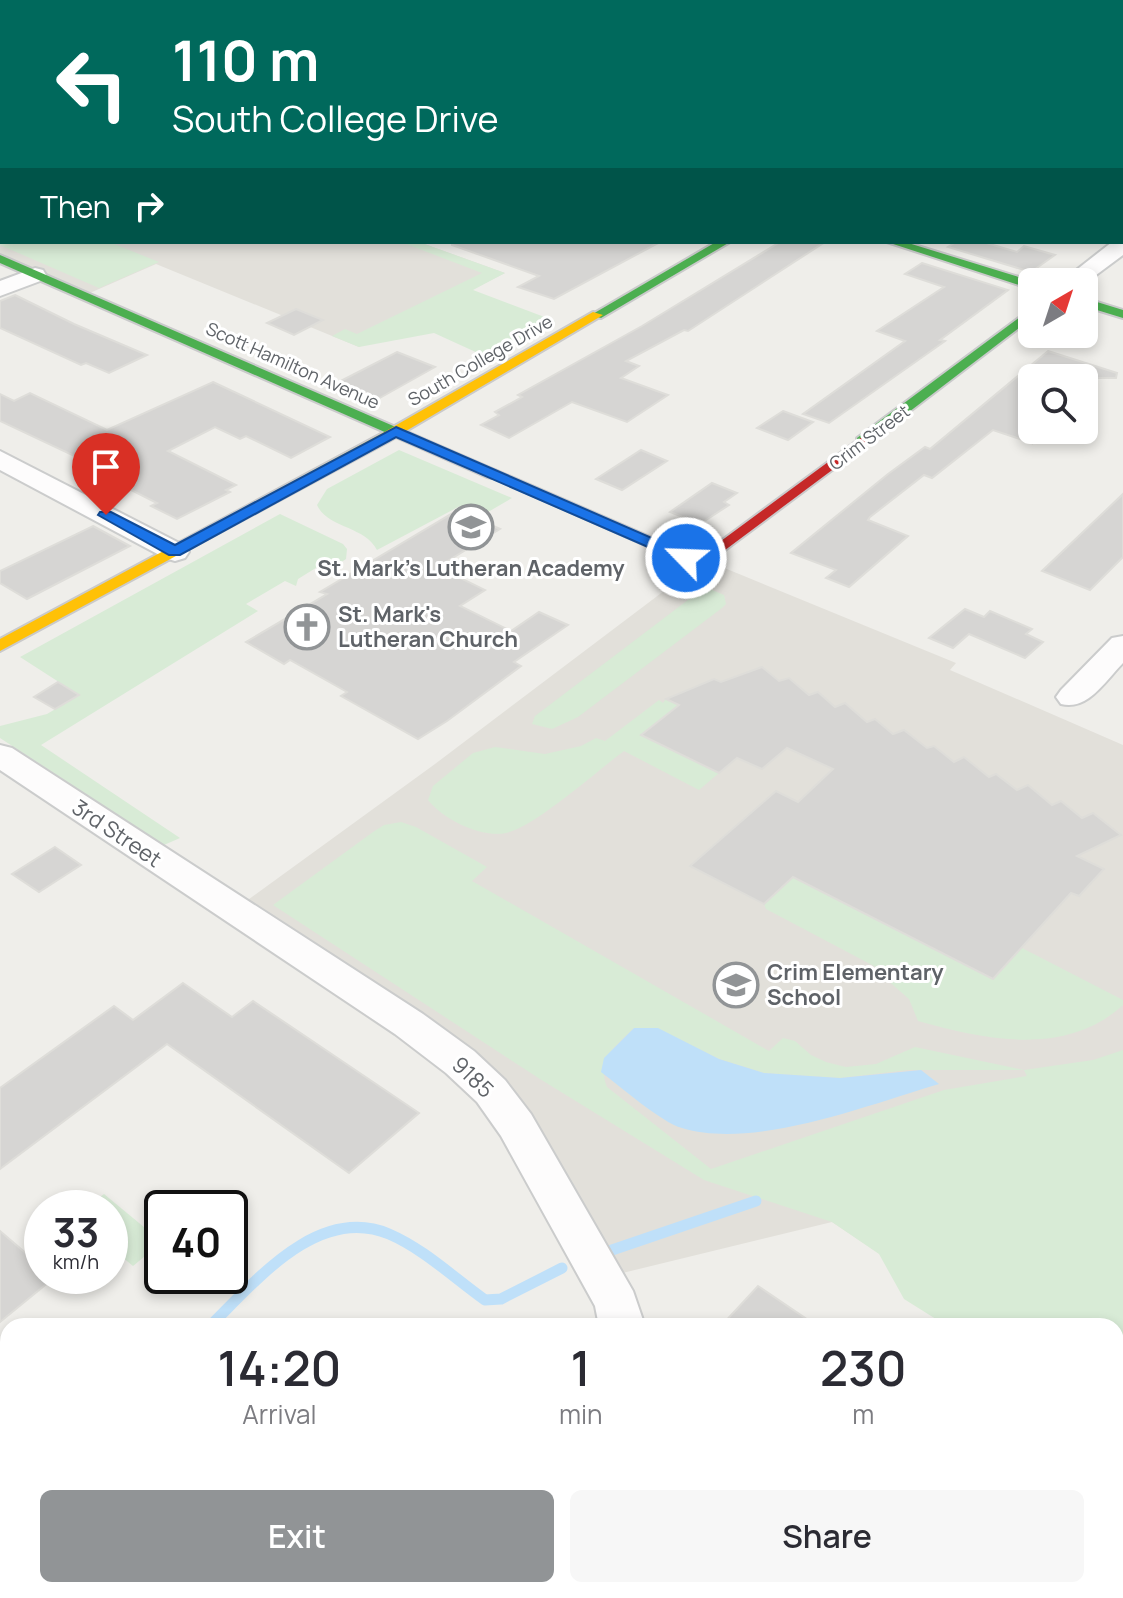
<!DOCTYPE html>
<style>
:root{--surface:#fff;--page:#f7f7f7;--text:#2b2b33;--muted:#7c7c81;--accent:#919496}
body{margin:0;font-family:Manrope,sans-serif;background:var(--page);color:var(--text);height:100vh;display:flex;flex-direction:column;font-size:30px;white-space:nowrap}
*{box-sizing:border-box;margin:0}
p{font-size:26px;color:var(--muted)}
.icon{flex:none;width:44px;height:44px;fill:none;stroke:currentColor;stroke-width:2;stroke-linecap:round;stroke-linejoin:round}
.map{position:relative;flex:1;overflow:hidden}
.sheet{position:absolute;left:0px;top:1318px;width:1124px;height:280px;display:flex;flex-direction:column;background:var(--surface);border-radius:24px 24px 0 0;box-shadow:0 4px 12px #0003}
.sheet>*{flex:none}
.banner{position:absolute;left:0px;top:0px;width:1124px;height:244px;box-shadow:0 4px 12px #0003;background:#00695c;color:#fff;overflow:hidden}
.needle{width:52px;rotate:39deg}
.controls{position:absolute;left:1018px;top:268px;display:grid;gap:16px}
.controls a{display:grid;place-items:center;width:80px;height:80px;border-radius:12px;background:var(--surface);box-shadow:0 4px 12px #0003;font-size:40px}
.speed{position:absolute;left:24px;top:1190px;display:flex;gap:16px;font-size:40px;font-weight:700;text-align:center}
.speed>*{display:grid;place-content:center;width:104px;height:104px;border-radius:50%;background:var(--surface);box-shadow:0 4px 12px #0003;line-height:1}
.speed small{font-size:20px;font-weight:400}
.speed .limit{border:4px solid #111;border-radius:12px;background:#fff;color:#111}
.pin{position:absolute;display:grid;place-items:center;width:68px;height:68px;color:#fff;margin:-82px -34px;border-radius:50% 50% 50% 0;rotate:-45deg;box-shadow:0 0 8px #0007}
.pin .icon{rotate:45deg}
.me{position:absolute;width:88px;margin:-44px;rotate:294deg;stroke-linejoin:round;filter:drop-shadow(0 0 6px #0008)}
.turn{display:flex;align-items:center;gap:28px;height:168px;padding:0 40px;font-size:36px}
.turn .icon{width:104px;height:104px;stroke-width:2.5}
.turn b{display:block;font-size:56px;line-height:68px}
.then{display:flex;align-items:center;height:76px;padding:0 40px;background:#0003;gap:16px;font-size:30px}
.eta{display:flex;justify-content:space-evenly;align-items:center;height:136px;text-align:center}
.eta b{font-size:48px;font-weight:600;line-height:56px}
.primary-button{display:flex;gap:16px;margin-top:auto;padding:16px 40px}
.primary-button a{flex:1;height:92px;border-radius:12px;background:var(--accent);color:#fff;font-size:32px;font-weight:600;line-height:92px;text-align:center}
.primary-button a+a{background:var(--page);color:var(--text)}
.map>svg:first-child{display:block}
.education{fill:#e2e0da}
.green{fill:#d8ebd6;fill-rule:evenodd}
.water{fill:#bfe0f9}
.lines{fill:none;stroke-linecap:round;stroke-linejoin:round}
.stream{stroke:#bfe0f9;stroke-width:11}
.building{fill:#d6d5d3;stroke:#deddd9;stroke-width:2}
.street-casing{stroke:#cbcccc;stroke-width:4}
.fast-casing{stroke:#cacacb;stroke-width:4}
.slow-casing{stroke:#cacacb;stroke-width:4}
.jam-casing{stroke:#cacacb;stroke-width:4}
.street{fill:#fdfcfc;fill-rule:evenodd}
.fast{fill:#4caf50;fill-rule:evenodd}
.slow{fill:#ffc107;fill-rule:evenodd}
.jam{fill:#c62828;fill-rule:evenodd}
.route{fill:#1a73e8;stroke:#114b97;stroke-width:2}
.labels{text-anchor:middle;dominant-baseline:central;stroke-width:6;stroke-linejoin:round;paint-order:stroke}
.far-street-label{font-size:18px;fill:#5f6368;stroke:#fff}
.poi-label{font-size:22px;font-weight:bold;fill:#5f6368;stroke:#fff;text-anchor:start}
.street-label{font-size:22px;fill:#5f6368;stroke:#fff}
</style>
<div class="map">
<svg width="1123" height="1598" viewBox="0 0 1123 1598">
<rect width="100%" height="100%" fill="#efeeea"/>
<g class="education">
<path d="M 749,0 L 1123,0 L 1123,96 L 1122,2 Z"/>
<path d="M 0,193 L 2,242 L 419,242 L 505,273 L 359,347 L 156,264 L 83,296 L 0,259 Z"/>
<path d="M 705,560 L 956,663 L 950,670 L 1123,745 L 1123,1416 L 1116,1326 L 988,1326 L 832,1222 L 602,1278 L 516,1125 L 234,910 L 435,764 Z"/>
</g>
<g class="green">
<path d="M 2,204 L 2,242 L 109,242 L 159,262 L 99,288 L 0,245 Z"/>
<path d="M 401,242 L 419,242 L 505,273 L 473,290 L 555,321 L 491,359 L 434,333 L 359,347 L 332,336 L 345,329 L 357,334 L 482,273 Z"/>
<path d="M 399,450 L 512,498 L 483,515 L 460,506 L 377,550 C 365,526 327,528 317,505 L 327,489 Z"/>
<path d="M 280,514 L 343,544 L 347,549 L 346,559 L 337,565 L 319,566 L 298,579 L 296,586 L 285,581 L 246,604 L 258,611 L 41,745 L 180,838 L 164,845 L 0,738 L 0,726 L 47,714 L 79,695 L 20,657 Z"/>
<path d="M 705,587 L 724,595 L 726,604 L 722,608 L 578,717 L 552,729 L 532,724 L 535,716 Z"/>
<path d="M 666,699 L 679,705 L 641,735 L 719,773 L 699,790 L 624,751 C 598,770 535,827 506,833 C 481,838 444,820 428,800 L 433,786 L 473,753 L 495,747 L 545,754 L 581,746 L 596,738 L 605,741 L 659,700 L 663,703 Z"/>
<path d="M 401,822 L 416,827 L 487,867 L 472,881 L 769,1051 L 783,1038 L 795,1041 L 811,1055 L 826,1062 L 846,1067 L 876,1064 L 915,1047 L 1024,1070 L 1093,1060 L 1123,1050 L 1123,1437 L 1116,1432 L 1116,1326 L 947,1326 L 904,1299 L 879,1254 L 832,1222 L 704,1180 L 540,1079 L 273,905 L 373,832 L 384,825 ZM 634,1028 L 658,1029 L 719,1059 L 764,1073 L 840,1078 L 908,1070 L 1024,1070 L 1027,1076 L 944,1090 L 711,1169 L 607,1087 C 596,1059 615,1047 634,1028 Z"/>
<path d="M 793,877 L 993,979 L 1022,948 L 1123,1000 L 1123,1005 C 1066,1057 986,1040 918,1021 L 909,999 L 886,979 L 889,974 L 766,909 L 764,904 Z"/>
<path d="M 104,1194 L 162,1242 L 133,1266 L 110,1247 L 110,1208 L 85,1208 Z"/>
</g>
<path class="water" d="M 634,1028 L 658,1028 L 719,1059 L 764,1073 L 840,1078 L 921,1070 L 939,1084 C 868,1105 754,1150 682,1128 C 662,1123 620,1086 601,1072 L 604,1058 Z"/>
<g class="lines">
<g class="stream">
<path d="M 612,1250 L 756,1201"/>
<path d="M 210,1326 C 255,1282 318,1204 389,1234 C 424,1249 454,1278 485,1300 L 501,1299 L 562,1268"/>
</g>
</g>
<g class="building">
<path d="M 452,242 L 660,242 L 554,299 L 518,287 L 539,276 L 452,245 Z"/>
<path d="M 780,242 L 825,242 L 688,331 L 684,330 L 626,361 L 639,366 L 621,378 L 668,395 L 627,422 L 572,402 L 509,438 L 481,425 L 499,415 L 495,412 L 522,397 L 518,395 L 642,326 Z"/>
<path d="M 956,242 L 983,242 L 1017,252 L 1024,246 L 1055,255 L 1031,272 L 948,247 Z"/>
<path d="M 922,263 L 1008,290 L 940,340 L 945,341 L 829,423 L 803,414 L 905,341 L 877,331 L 944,287 L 905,274 Z"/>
<path d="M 15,295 L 74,324 L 147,355 L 109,373 L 86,363 L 81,365 L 0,328 L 0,301 Z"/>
<path d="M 296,309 L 323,320 L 294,335 L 267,323 Z"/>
<path d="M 1048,351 L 1117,373 L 1116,378 L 1032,378 L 1032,443 L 993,430 L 932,478 L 924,475 L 870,517 L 868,520 L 908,536 L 849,587 L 826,578 L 836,570 L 791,553 L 888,474 L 925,447 L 930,449 Z"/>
<path d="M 397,352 L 435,367 L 369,404 L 329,387 Z"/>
<path d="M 213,382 L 330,437 L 291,458 L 246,436 L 240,439 L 215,427 L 168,451 L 236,485 L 226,490 L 230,492 L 177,519 L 151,506 L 157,503 L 127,488 L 134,484 L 0,421 L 0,394 L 14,401 L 30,393 L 107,430 Z"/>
<path d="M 783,411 L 813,422 L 788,440 L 757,428 Z"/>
<path d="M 641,450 L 667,461 L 622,490 L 596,479 Z"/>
<path d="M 712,483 L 737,493 L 724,502 L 729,505 L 700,524 L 670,512 Z"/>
<path d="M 1123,494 L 1123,557 L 1090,590 L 1042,571 Z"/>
<path d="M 458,510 L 500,529 L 438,567 L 485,590 L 460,606 L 511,631 L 539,612 L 568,625 L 514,662 L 521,666 L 447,721 L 418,739 L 341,696 L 347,692 L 290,660 L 284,664 L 246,642 L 327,594 L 320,592 Z"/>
<path d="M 93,526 L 130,546 L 27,599 L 0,583 L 0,571 Z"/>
<path d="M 965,609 L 984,617 L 990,611 L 1032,629 L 1026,634 L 1043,642 L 1025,658 L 969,634 L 953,648 L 929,638 Z"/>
<path d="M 762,667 L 779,681 L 789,678 L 809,695 L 818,692 L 835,707 L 845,703 L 867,722 L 875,719 L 893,734 L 904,730 L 927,748 L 934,746 L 954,762 L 964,757 L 989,777 L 996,774 L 1017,790 L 1028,785 L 1052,805 L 1061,801 L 1082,818 L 1093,813 L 1121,835 L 1077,856 L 1104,869 L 1079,896 L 1071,893 L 993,979 L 793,877 L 764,904 L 690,866 L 776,791 L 798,802 L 833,769 L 787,748 L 762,769 L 737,758 L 719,773 L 641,735 L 679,705 L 666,699 L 714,679 L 721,682 Z"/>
<path d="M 58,682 L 79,695 L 55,709 L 34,697 Z"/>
<path d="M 55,847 L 81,865 L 39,892 L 12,874 Z"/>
<path d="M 183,983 L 232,1017 L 253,1001 L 419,1113 L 349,1173 L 167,1044 L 0,1169 L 0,1088 L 114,1006 L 133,1020 Z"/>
<path d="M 0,1231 L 42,1267 L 42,1276 L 55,1277 L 0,1322 Z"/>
<path d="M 758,1286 L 817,1326 L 721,1326 Z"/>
</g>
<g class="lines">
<g class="street-casing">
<g id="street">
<rect x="0" y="187" width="2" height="12"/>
<path d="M 1123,237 L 1123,255 L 1084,284 L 1061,282 L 1112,242 L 1122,242 Z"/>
<path d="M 35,268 L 43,270 L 46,275 L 43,280 L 0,296 L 0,281 Z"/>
<path d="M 0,451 L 185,546 L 189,552 L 185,558 L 175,561 L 165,558 L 0,470 Z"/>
<path d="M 1123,636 L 1123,663 C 1105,681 1088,711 1061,704 L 1056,697 L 1061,690 L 1112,638 Z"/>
<path d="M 0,745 L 12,748 L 423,1014 L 474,1051 L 505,1080 L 531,1114 L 633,1291 L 645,1326 L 599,1326 L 595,1306 L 501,1136 L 477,1102 L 446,1073 L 395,1034 L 0,770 Z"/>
</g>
</g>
<g class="fast-casing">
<g id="fast">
<path d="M 723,0 L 738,0 L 739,2 L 724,2 Z"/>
<rect x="1122" y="98" width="1" height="7"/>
<path d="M 716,242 L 730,242 L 601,318 L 591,315 Z"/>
<path d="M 887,242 L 905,242 L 1035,282 L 1032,282 L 1032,289 L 1028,288 Z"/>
<path d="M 0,255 L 497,471 L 499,474 L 492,478 L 487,477 L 0,263 Z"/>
<path d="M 1084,298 L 1123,310 L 1123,318 L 1084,306 Z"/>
<path d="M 1032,308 L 1032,318 L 867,444 L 857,444 L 857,438 Z"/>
</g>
</g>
<g class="slow-casing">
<path id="slow" d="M 593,312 L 603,315 L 389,441 L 0,651 L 0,639 L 379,435 Z"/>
</g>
<g class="jam-casing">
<g id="jam">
<path d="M 133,0 L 146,0 L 147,2 L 134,2 Z"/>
<path d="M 2,75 L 2,81 L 0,82 L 0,76 Z"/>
<path d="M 862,437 L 867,438 L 867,444 L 705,565 L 681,561 L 485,474 L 492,470 L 497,471 L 689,554 L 702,555 Z"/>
</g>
</g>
<use href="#street" class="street"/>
<use href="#fast" class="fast"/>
<use href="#slow" class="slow"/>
<use href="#jam" class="jam"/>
</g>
<path class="route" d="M 396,427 L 691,555 L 694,558 L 691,561 L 680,561 L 396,437 L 180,555 L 169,555 L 98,515 L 100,512 L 111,512 L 175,545 Z"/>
<defs>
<g id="school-ring" transform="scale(2.3)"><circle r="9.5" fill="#fff" stroke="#919496" stroke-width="1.5"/><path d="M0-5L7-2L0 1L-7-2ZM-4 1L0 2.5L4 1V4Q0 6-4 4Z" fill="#919496"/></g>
<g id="church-ring" transform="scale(2.3)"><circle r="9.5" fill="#fff" stroke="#919496" stroke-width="1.5"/><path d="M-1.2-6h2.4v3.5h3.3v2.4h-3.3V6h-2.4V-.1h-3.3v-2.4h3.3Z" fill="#919496"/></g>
</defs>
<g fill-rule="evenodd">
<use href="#school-ring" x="471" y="527"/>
<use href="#church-ring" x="307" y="627"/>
<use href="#school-ring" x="736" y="985"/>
</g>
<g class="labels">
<g class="far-street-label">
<text transform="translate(480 360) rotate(-30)">South College Drive</text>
<text transform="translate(293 365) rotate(24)">Scott Hamilton Avenue</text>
<text transform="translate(869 437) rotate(-37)">Crim Street</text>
</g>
<g class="poi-label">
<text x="471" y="568" text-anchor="middle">St. Mark's Lutheran Academy</text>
<text x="338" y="614">St. Mark's<tspan x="338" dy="25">Lutheran Church</tspan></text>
<text x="767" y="972">Crim Elementary<tspan x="767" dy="25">School</tspan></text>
</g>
<g class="street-label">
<text transform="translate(117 833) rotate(34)">3rd Street</text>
<text transform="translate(473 1077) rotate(44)">9185</text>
</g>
</g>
</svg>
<div class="controls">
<a><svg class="needle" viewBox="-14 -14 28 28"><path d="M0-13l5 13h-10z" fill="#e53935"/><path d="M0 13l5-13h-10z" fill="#7c7c81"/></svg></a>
<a><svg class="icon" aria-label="search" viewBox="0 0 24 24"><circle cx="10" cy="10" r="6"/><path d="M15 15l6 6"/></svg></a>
</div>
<div class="speed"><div>33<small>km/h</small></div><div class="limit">40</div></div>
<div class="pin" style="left:106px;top:515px;background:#d93025"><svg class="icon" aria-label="arrive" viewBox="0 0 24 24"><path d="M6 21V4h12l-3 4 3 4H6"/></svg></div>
<svg class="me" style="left:686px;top:558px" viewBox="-20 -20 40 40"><circle r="17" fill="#1a73e8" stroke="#fff" stroke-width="3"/><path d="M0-11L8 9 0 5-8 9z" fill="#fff"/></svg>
<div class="banner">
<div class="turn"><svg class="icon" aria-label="left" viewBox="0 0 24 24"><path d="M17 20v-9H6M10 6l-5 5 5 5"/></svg><div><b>110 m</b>South College Drive</div></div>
<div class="then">Then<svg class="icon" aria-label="right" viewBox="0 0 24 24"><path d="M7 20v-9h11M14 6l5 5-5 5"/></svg></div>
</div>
<section class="sheet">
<div class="eta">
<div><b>14:20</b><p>Arrival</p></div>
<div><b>1</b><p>min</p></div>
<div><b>230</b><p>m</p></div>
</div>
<div class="primary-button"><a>Exit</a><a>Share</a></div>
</section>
</div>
